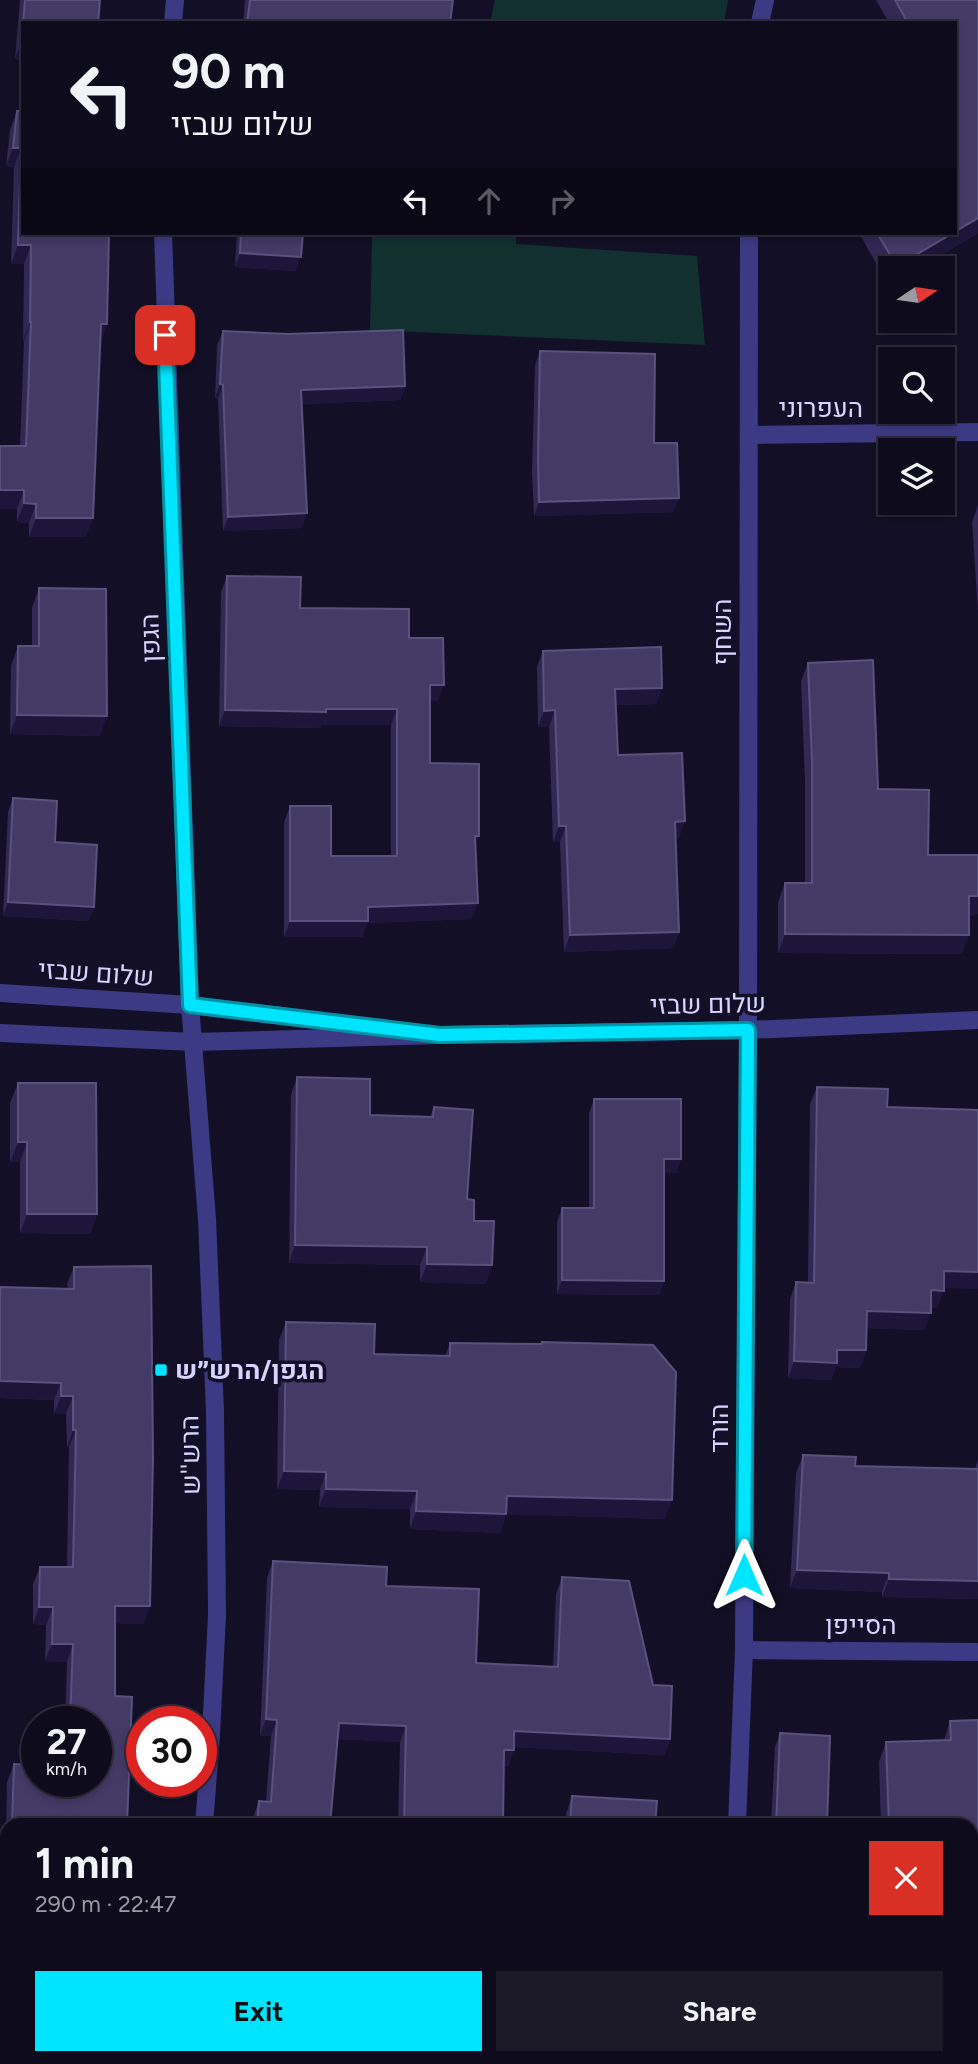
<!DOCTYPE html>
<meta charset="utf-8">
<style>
:root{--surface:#0e0b1c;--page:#1c1929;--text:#f1f3f6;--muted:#9b9ba3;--line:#2e2b3b;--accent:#00e5ff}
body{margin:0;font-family:Figtree,Heebo,sans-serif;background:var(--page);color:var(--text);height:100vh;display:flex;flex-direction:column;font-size:26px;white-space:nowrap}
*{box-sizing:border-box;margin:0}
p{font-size:23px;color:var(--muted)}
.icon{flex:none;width:38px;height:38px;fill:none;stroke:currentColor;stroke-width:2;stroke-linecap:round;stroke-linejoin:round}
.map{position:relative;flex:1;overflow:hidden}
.panel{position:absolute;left:0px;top:1818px;width:978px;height:247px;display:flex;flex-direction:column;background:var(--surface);border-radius:21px 21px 0 0;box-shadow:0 4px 10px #0003,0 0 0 2px var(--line)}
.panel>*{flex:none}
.banner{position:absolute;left:21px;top:21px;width:936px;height:214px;border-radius:0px;box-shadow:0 4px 10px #0003,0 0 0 2px var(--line);background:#0e0b1c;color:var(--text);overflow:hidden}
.needle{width:46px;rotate:77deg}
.tools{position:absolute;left:878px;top:256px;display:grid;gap:14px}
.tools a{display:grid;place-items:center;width:77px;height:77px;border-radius:0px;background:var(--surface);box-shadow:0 4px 10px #0003,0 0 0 2px var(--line);font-size:35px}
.speed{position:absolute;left:21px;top:1706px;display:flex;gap:14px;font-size:35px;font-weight:700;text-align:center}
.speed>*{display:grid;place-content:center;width:91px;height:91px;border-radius:50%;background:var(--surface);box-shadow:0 4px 10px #0003,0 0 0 2px var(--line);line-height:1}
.speed small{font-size:18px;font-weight:400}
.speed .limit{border:10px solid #d22;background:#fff;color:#111}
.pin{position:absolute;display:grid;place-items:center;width:60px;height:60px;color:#fff;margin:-30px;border-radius:14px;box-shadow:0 4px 10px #0006}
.me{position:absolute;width:77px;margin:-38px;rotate:0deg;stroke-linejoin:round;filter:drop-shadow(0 0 5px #0008)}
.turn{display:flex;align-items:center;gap:24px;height:147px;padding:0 35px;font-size:32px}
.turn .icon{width:91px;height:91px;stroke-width:2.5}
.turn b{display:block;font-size:49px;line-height:60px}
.lanes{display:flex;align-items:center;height:66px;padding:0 35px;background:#0003;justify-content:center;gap:35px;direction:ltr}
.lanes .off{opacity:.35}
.round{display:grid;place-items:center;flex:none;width:74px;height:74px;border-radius:0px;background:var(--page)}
.summary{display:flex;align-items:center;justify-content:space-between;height:119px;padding:0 35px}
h1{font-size:42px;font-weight:700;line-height:52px}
.cta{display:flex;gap:14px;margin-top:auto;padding:14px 35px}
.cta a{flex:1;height:80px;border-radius:0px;background:var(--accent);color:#111;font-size:28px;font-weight:700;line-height:80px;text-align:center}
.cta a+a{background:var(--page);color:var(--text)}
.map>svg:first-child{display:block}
.green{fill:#12302f}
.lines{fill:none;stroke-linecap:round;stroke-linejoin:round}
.minor{stroke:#3d3a85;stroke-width:18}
.tertiary{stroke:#3d3a85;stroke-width:18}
.wall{fill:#312854}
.shaded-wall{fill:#1d163a}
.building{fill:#433a66;stroke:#5a527e;stroke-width:2}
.route-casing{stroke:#0095a6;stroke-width:18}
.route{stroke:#00e5ff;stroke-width:12}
.poi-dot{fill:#00e5ff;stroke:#130f26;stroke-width:2.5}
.labels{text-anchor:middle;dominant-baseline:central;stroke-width:7;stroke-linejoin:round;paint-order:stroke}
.street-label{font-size:26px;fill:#d9d4ff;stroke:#130f26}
.poi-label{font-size:26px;font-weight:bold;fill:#d9d4ff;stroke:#130f26;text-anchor:start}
</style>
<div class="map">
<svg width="978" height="2064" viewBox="0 0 978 2064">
<rect width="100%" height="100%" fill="#130f26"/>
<g class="green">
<path d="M 495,0 L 728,0 L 724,23 L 490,23 Z"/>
<path d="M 372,233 L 516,233 L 516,244 L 697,256 L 705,345 L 370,330 Z"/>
</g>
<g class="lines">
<g class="minor">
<path d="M 760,23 L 765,0"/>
<path d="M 749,435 L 978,432"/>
<path d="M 744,1650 L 978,1652"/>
<path d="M 737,1825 L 744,1650 L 748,1030 L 749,233"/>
<path d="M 729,2064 L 729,2058"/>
</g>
<g class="tertiary">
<path d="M 173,23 L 175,0"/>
<path d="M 163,233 L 190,1005 L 207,1219 L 215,1411 L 217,1615 L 211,1734 L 204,1825"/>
<path d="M 0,993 L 190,1005 L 384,1028"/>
<path d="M 0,1033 L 194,1042 L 440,1035 L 748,1030 L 978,1020"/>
<path d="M 180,2064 L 180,2058"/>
</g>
</g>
<g class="wall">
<path d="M 20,0 L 100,0 L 98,23 L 23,23 L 23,60 L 15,59 Z"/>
<path d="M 245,0 L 453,0 L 450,23 L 243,23 Z"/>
<path d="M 876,0 L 977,0 L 978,233 L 920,268 L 891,268 L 891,285 L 889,286 L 859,233 L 956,233 L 956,23 L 889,23 Z"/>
<path d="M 17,111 L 101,343 L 86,537 L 29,537 L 29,523 L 17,522 L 17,509 L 0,509 L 0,446 L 20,446 L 24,341 L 23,341 L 24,264 L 11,264 L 14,167 L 6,166 L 10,130 Z"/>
<path d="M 237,233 L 303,233 L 296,271 L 235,267 Z"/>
<path d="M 223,331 L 405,386 L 400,400 L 302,404 L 302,528 L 223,531 L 218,399 L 215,398 L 217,345 Z"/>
<path d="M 540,351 L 654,443 L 674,512 L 534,516 L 532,472 L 535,365 Z"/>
<path d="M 978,505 L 978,612 L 972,522 Z"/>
<path d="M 227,576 L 300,608 L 409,638 L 438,701 L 430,701 L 430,763 L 475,847 L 472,919 L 367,923 L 362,937 L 284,937 L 284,822 L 290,806 L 331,856 L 391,856 L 391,725 L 321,725 L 320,728 L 219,726 L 221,592 Z"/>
<path d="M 39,588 L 100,736 L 10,734 L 11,666 L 18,646 L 32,646 L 32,608 Z"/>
<path d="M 543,651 L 662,688 L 656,704 L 616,705 L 618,755 L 679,838 L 676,838 L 679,932 L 673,948 L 564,952 L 560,842 L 553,842 L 549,727 L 538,727 L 537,667 Z"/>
<path d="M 808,663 L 878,789 L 928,855 L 978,914 L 969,915 L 962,954 L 778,953 L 778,902 L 785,883 L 805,883 L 805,781 L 801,681 Z"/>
<path d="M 13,798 L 94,907 L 88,921 L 3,916 L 8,812 Z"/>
<path d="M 297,1077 L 370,1115 L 430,1117 L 434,1107 L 474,1221 L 492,1265 L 486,1284 L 420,1282 L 420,1265 L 289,1263 L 291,1095 Z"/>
<path d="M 18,1083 L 97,1214 L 90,1234 L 20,1233 L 20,1162 L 10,1162 L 10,1103 Z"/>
<path d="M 817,1087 L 887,1107 L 944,1288 L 937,1308 L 931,1308 L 924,1330 L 867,1328 L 866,1350 L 860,1368 L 836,1367 L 831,1380 L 788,1378 L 790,1299 L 796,1282 L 808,1283 L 810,1104 Z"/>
<path d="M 594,1099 L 681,1159 L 676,1173 L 664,1173 L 664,1281 L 659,1295 L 557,1294 L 557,1222 L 562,1208 L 589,1208 L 589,1113 Z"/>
<path d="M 74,1267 L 144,1624 L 115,1623 L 115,1696 L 127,1825 L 7,1825 L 7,1840 L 6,1840 L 7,1782 L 14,1764 L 96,1782 L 96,1722 L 65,1722 L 67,1662 L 45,1661 L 46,1625 L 33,1624 L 33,1584 L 40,1567 L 67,1567 L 69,1447 L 67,1447 L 66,1414 L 54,1414 L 54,1400 L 0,1398 L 0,1287 L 68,1289 L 67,1284 Z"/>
<path d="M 286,1322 L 374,1354 L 445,1356 L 450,1343 L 541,1344 L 542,1342 L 665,1519 L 506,1514 L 500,1533 L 410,1529 L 410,1509 L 319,1507 L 320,1490 L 277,1489 L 279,1340 Z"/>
<path d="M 803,1455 L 855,1466 L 975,1469 L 978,1459 L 978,1599 L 882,1597 L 882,1592 L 790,1588 L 796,1473 Z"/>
<path d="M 273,1561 L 386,1586 L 476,1663 L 553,1667 L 556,1594 L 562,1577 L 653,1685 L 670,1739 L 664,1755 L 514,1747 L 508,1767 L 504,1767 L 503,1825 L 398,1825 L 400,1742 L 338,1739 L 330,1825 L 252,1825 L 253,1817 L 259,1801 L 266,1801 L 271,1736 L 260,1736 L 267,1578 Z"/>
<path d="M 978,1720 L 978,1869 L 971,1869 L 971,1825 L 881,1825 L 879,1762 L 886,1742 L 944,1740 L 950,1721 Z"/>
<path d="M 780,1733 L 827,1825 L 771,1825 L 775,1747 Z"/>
<path d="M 572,1796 L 655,1825 L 565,1825 L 566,1814 Z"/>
<rect x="263" y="2058" width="97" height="6"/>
</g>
<g class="shaded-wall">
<path d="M 22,40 L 23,60 L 15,59 Z"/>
<path d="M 13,148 L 21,148 L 14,167 L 6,166 Z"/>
<path d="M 978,218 L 978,233 L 920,268 L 896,268 L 897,266 L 953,233 L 956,233 L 956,231 Z"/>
<path d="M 18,245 L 31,245 L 24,264 L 11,264 Z"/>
<path d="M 240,253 L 301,257 L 296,271 L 235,267 Z"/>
<path d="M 30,322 L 31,322 L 24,341 L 23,341 Z"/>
<path d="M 101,324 L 107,324 L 101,343 Z"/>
<path d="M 220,384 L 223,385 L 218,399 L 215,398 Z"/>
<path d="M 405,386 L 400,400 L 296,404 L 301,390 Z"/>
<path d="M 0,490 L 24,490 L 17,509 L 0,509 Z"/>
<path d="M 679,498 L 674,512 L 534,516 L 539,502 Z"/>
<path d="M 24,503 L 36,504 L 29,523 L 17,522 Z"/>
<path d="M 307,513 L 302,528 L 223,531 L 228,517 Z"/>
<path d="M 36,518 L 93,518 L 86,537 L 29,537 Z"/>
<path d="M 430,685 L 444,685 L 438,701 L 425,701 Z"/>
<path d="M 662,688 L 656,704 L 609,705 L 615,689 Z"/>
<path d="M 397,709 L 391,725 L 321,725 L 320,728 L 219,726 L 225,710 Z"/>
<path d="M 555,710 L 549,727 L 538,727 L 544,711 Z"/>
<path d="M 17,715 L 107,716 L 100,736 L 10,734 Z"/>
<path d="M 685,821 L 679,838 L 669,838 L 675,822 Z"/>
<path d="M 559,826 L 566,826 L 560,842 L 553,842 Z"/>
<path d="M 475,836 L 479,836 L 474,851 Z"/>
<path d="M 969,896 L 978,896 L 978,914 L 962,915 Z"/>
<path d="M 8,902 L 94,907 L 88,921 L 3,916 Z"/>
<path d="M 478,903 L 472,919 L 367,923 L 362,937 L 284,937 L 290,921 L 368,907 Z"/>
<path d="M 679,932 L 673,948 L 564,952 L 570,935 Z"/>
<path d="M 785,934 L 969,935 L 962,954 L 778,953 Z"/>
<path d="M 18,1142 L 27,1142 L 20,1162 L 10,1162 Z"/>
<path d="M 664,1159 L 681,1159 L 676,1173 L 659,1173 Z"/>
<path d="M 27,1214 L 97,1214 L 90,1234 L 20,1233 Z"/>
<path d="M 295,1245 L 427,1247 L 420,1265 L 289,1263 Z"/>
<path d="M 427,1264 L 492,1265 L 486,1284 L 420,1282 Z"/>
<path d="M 944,1271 L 978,1272 L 978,1289 L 938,1288 Z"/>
<path d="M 562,1280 L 664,1281 L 659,1295 L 557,1294 Z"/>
<path d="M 931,1290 L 944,1291 L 937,1308 L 925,1308 Z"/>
<path d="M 867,1311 L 931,1313 L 924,1330 L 861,1328 Z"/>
<path d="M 837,1350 L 866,1350 L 860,1368 L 836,1367 L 831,1380 L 788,1378 L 794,1361 Z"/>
<path d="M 0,1381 L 61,1383 L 54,1400 L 0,1398 Z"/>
<path d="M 61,1396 L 73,1396 L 66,1414 L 54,1414 Z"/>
<path d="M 73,1430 L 76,1430 L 69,1447 L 67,1447 Z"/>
<path d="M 284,1471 L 326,1472 L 320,1490 L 277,1489 Z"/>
<path d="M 326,1489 L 417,1491 L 410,1509 L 319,1507 Z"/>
<path d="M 507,1496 L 672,1500 L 665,1519 L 500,1514 Z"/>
<path d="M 416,1511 L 506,1514 L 500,1533 L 410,1529 Z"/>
<path d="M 797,1570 L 889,1573 L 882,1592 L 790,1588 Z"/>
<path d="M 889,1579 L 978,1581 L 978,1599 L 882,1597 Z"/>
<path d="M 115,1606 L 150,1606 L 144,1624 L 109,1623 Z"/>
<path d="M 39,1607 L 53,1607 L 46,1625 L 33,1624 Z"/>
<path d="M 52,1644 L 73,1644 L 67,1662 L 45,1661 Z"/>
<path d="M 266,1719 L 277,1720 L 271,1736 L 260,1736 Z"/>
<path d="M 339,1723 L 406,1726 L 400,1742 L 333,1739 Z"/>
<path d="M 514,1731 L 670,1739 L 664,1755 L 508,1747 Z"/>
<path d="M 504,1750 L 514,1750 L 508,1767 L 498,1767 Z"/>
<path d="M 12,1823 L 27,1823 L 27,1825 L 11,1825 Z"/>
<rect x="971" y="1849" width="7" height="20"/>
<path d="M 3,2018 L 7,2018 L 7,2036 L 0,2036 L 0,2021 Z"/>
<path d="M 785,2058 L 830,2058 L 829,2059 Z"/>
</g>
<g class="building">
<path d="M 25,0 L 100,0 L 98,23 L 23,23 Z"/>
<path d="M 250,0 L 453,0 L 450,23 L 247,23 Z"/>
<path d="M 895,0 L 977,0 L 978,1 L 978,218 L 956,231 L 956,23 L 908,23 Z"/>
<path d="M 17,111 L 23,112 L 23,233 L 109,233 L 107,324 L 101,324 L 93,518 L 36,518 L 36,504 L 24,503 L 24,490 L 0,490 L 0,446 L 26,446 L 31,322 L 30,322 L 31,245 L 18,245 L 21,148 L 13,148 Z"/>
<path d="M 241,233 L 303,233 L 301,257 L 240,253 Z"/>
<path d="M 877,233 L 953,233 L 897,266 Z"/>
<path d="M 403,330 L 405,386 L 301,390 L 307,513 L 228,517 L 223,385 L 220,384 L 223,331 L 288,334 Z"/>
<path d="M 540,351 L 655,354 L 654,443 L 677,443 L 679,498 L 539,502 L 538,458 Z"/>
<path d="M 227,576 L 301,577 L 300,608 L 409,609 L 409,638 L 443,638 L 444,685 L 430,685 L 430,763 L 479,764 L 479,836 L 475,836 L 478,903 L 368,907 L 368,921 L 290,921 L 290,806 L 331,806 L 331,856 L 397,856 L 397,709 L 326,709 L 326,712 L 225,710 Z"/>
<path d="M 39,588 L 106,589 L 107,716 L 17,715 L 18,646 L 39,646 Z"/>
<path d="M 661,647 L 662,688 L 615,689 L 618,755 L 682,753 L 685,821 L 675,822 L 679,932 L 570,935 L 566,826 L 559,826 L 555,710 L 544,711 L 543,651 Z"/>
<path d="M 873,660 L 878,789 L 929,790 L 928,855 L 978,855 L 978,896 L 969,896 L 969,935 L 785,934 L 785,883 L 812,883 L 812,762 L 808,663 Z"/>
<path d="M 13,798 L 57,801 L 55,842 L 97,845 L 94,907 L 8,902 Z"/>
<path d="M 297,1077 L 370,1079 L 370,1115 L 433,1117 L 434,1107 L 473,1110 L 467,1199 L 474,1200 L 474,1221 L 494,1221 L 492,1265 L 427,1264 L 427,1247 L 295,1245 Z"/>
<path d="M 18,1083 L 96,1083 L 97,1214 L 27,1214 L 27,1142 L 18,1142 Z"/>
<path d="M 817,1087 L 888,1089 L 887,1107 L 978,1110 L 978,1272 L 944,1271 L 944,1291 L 931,1290 L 931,1313 L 867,1311 L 866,1350 L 837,1350 L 837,1363 L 794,1361 L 796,1282 L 814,1283 Z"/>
<path d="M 594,1099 L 681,1099 L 681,1159 L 664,1159 L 664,1281 L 562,1280 L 562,1208 L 594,1208 Z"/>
<path d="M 151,1266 L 153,1458 L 150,1606 L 115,1606 L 115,1696 L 132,1697 L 127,1825 L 27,1825 L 27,1823 L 12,1823 L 14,1764 L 37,1765 L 37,1782 L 96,1782 L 96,1722 L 70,1722 L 73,1644 L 52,1644 L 53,1607 L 39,1607 L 40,1567 L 73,1567 L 76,1430 L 73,1430 L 73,1396 L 61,1396 L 61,1383 L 0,1381 L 0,1287 L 74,1289 L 74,1267 Z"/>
<path d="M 286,1322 L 375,1324 L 374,1354 L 450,1356 L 450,1343 L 542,1344 L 542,1342 L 653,1345 L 676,1372 L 672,1500 L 507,1496 L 506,1514 L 416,1511 L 417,1491 L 326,1489 L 326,1472 L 284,1471 Z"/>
<path d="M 803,1455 L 856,1457 L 855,1466 L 978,1469 L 978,1581 L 889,1579 L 889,1573 L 797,1570 Z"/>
<path d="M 273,1561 L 387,1567 L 386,1586 L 479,1589 L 476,1663 L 558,1667 L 562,1577 L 629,1581 L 653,1685 L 672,1686 L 670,1739 L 514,1731 L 514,1750 L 504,1750 L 503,1825 L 404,1825 L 406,1726 L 339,1723 L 330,1825 L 257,1825 L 259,1801 L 271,1802 L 277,1720 L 266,1719 Z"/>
<path d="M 978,1720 L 978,1849 L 971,1849 L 971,1825 L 889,1825 L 886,1742 L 951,1740 L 950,1721 Z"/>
<path d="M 780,1733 L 830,1736 L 827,1825 L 776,1825 Z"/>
<path d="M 572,1796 L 657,1801 L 655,1825 L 570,1825 Z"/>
<path d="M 0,1969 L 7,1969 L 7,2018 L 3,2018 L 3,2021 L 0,2021 Z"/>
<rect x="268" y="2058" width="92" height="6"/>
</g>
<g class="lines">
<g class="route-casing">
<path id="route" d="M 165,335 L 190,1005 L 440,1035 L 748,1030 L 744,1575"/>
</g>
<use href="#route" class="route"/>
</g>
<rect class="poi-dot" x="154" y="1363" width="14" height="14" rx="3.5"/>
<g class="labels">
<g class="street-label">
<text x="821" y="408">העפרוני</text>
<text transform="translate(722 632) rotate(-90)">השחף</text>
<text transform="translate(150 638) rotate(-92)">הגפן</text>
<text transform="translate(96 973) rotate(4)">שלום שבזי</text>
<text transform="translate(708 1004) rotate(-1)">שלום שבזי</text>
<text transform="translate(719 1428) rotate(-90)">הורד</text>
<text transform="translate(190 1455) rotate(-91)">הרש''ש</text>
<text x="861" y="1625">הסייפן</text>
</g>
<g class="poi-label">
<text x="175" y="1370">הגפן/הרש״ש</text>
</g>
</g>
</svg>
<div class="tools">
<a><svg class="needle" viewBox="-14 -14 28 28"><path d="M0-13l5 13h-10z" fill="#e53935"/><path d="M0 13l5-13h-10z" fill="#9b9ba3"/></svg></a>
<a><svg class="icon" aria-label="search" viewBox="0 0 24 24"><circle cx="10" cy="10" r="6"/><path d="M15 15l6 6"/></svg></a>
<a><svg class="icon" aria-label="layers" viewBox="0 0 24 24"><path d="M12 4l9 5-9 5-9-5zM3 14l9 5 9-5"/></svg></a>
</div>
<div class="speed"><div>27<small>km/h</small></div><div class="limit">30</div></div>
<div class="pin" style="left:165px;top:335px;background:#d93025"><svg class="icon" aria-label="arrive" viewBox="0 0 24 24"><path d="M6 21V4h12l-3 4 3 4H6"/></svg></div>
<svg class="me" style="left:744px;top:1575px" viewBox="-20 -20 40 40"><path d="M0-17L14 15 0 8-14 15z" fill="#00e5ff" stroke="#fff" stroke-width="4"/></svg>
<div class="banner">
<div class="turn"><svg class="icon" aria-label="left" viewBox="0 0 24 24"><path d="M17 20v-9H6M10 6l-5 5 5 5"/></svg><div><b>90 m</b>שלום שבזי</div></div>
<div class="lanes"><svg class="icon" aria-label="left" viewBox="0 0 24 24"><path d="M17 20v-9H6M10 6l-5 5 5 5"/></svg><svg class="icon off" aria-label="ahead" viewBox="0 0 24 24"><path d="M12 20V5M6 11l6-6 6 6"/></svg><svg class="icon off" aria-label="right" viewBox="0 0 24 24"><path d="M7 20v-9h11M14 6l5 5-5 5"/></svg></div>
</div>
<section class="panel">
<div class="summary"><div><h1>1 min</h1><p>290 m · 22:47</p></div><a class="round" style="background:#d93025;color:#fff"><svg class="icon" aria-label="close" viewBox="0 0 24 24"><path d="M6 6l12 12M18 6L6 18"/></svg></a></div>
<div class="cta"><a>Exit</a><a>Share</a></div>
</section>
</div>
